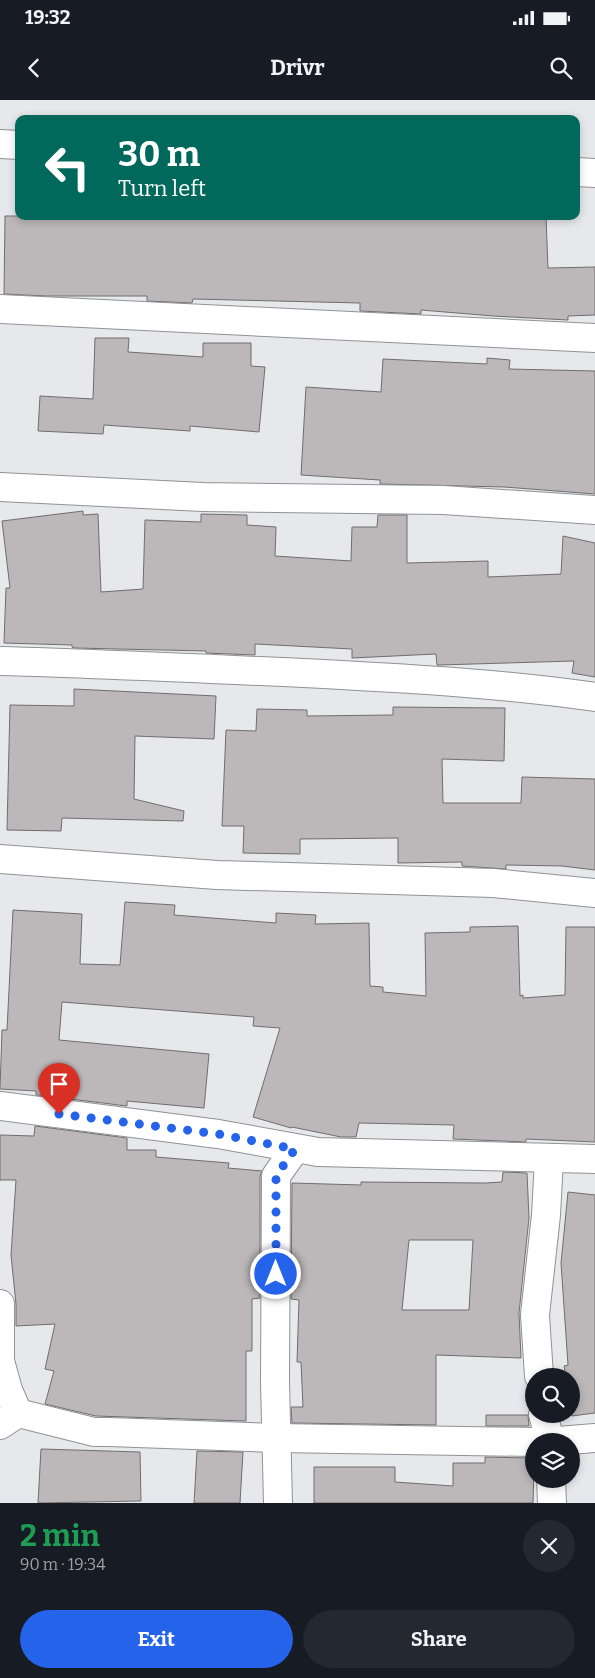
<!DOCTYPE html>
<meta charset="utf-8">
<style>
:root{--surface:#171b24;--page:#242831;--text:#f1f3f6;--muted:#9ea1a6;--accent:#2563eb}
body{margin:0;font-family:Bitter,serif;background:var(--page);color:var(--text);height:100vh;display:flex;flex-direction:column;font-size:19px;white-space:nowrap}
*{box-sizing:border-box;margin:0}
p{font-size:16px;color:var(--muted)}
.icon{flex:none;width:28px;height:28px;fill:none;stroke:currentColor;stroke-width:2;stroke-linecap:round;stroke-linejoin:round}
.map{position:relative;height:1403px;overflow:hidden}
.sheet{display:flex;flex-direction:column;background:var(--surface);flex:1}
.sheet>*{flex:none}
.hud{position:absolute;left:15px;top:15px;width:565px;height:105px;border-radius:10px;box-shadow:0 2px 8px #0003;background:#00695c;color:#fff;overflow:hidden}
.fabs{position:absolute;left:525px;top:1268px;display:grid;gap:10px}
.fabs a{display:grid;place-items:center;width:55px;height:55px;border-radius:50%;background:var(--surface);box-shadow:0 2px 8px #0003;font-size:25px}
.pin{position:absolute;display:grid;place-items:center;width:42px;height:42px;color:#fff;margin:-51px -21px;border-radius:50% 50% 50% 0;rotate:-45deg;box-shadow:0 0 5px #0007}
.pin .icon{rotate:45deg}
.me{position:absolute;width:55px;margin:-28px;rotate:0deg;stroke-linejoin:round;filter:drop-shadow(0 0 4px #0008)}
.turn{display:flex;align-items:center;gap:18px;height:105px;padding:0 20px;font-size:22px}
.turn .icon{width:65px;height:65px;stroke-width:2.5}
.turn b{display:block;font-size:35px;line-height:42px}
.round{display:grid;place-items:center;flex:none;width:52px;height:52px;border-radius:26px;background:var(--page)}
.head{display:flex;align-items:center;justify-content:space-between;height:85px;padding:0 20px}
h1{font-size:30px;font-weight:700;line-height:38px;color:#1e9e55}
.button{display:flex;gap:10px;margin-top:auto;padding:10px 20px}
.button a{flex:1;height:58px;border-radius:30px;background:var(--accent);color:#fff;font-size:20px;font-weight:700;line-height:58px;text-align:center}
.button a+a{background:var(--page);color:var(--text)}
.status{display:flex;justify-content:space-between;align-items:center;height:35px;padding:0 25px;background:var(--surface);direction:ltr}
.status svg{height:14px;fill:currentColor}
header{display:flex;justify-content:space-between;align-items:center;height:65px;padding:0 20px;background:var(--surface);font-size:22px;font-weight:700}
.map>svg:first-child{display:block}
.building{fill:#bcb7b9;stroke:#716d6f;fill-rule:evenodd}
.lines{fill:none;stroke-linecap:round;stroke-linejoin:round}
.minor-casing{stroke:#909295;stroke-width:30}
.minor{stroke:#fff;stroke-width:28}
.route{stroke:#2563eb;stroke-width:9;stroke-dasharray:0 16.2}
</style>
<div class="status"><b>19:32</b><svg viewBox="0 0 49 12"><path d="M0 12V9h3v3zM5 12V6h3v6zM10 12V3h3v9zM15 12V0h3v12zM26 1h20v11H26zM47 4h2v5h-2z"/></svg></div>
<header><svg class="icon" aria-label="back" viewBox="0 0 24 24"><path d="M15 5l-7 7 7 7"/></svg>Drivr<svg class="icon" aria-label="search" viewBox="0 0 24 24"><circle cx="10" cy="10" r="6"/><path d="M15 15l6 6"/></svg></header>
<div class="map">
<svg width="595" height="1403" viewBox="0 0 595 1403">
<rect width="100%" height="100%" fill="#e6e8ec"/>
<g class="building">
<path d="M 5,116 L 546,116 L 548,168 L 595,167 L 595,215 L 568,216 L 568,220 L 493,216 L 421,210 L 421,214 L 360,211 L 360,203 L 193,199 L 192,203 L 147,201 L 147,196 L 47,196 L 4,194 Z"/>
<path d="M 95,238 L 129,238 L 128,252 L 203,257 L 203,243 L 251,243 L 251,266 L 265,267 L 259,332 L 190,326 L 190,331 L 104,325 L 103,334 L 38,331 L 40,296 L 93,299 Z"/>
<path d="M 487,258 L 510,260 L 509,269 L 595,271 L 595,394 L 504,387 L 380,384 L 380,380 L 301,375 L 306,287 L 381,292 L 383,259 L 487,264 Z"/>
<path d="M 83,411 L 83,415 L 98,414 L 101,492 L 143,489 L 145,420 L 201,422 L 201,414 L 247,415 L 247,425 L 276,427 L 275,456 L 351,461 L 352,427 L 377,427 L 378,415 L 407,415 L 407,463 L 488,461 L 488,477 L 561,474 L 563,436 L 595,443 L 595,577 L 572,573 L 574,561 L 439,565 L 437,565 L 436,554 L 352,558 L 352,549 L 255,544 L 255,555 L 206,553 L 206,551 L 75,548 L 72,547 L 72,545 L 4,543 L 6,488 L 10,488 L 2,421 Z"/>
<path d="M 74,589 L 216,596 L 214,639 L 135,636 L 134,699 L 184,711 L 183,721 L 62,718 L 61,731 L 7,730 L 10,605 L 74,606 Z"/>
<path d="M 393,607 L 505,608 L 504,661 L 442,659 L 443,703 L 521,703 L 522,677 L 595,679 L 595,770 L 562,766 L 506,765 L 506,769 L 462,766 L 462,762 L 398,763 L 398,738 L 300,739 L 300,754 L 243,753 L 244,726 L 222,726 L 226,630 L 256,631 L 257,609 L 307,610 L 307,616 L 393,615 Z"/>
<path d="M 125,802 L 175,805 L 174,815 L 276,823 L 276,813 L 316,815 L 315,824 L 369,823 L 370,886 L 383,887 L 383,892 L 426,896 L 425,833 L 470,832 L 470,827 L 518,826 L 520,896 L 523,895 L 523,898 L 565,895 L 566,827 L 595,827 L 595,1042 L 526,1039 L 526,1042 L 453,1039 L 454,1025 L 359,1023 L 356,1037 L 341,1037 L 292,1027 L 291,1028 L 253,1017 L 280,928 L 253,926 L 254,917 L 62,902 L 59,940 L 209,954 L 204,1008 L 127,1001 L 127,1006 L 38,995 L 36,995 L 36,991 L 0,989 L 2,930 L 7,930 L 13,810 L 82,814 L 80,864 L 120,865 Z"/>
<path d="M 35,1026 L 127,1038 L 127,1050 L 156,1050 L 156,1057 L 229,1063 L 228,1068 L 262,1071 L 260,1076 L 260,1198 L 252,1199 L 252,1251 L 246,1251 L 246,1321 L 96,1316 L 45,1304 L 54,1271 L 45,1269 L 55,1224 L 16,1226 L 16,1204 L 11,1155 L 16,1080 L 0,1080 L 0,1035 L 34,1036 Z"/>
<path d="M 503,1072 L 527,1073 L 529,1118 L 519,1213 L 521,1258 L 436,1255 L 436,1325 L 292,1323 L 291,1307 L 303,1307 L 301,1262 L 297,1262 L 299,1200 L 291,1199 L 292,1083 L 361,1085 L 361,1082 L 485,1083 L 502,1082 ZM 409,1140 L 473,1140 L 469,1210 L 402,1210 Z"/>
<path d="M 568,1092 L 595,1095 L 595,1313 L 572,1316 L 571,1276 L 566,1276 L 564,1266 L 568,1265 L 561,1163 Z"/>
<path d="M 486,1315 L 528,1315 L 529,1326 L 486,1326 Z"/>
<path d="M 41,1349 L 140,1352 L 141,1401 L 38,1403 Z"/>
<path d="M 197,1351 L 243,1352 L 240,1403 L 194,1403 Z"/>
<path d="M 485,1357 L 529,1358 L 529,1369 L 534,1369 L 533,1403 L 314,1403 L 314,1367 L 395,1367 L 395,1382 L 453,1386 L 453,1363 L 485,1363 Z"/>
</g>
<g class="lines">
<g class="minor-casing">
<g id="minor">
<path d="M 0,44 L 19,45"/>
<path d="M 576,72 L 595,73"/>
<path d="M 0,209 L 595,238"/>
<path d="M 0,387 L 203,397 L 443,400 L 595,410"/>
<path d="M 0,561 C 108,564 216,569 324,574 C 415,579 505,584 595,597"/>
<path d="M 0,759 L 217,775 L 493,783 L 595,793"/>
<path d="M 0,1006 L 218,1034 L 318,1052 L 595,1059"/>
<path d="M 0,1204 L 0,1261 L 8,1290 L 18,1313"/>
<path d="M 539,1276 L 535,1215 L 546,1115 L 549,1059"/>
<path d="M 543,1314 L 550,1341"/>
<path d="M 0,1325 L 18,1313 L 94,1332 L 109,1332 L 276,1338 L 534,1342"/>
<path d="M 558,1341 L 595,1338"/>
<path d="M 551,1379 L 552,1403"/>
<path d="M 278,1403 L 275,1282 L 276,1076 L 295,1049"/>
</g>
</g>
<use href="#minor" class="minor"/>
</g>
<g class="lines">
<path class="route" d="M 59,1014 L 218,1034 L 295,1049 L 276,1076 L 276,1174"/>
</g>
</svg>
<div class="fabs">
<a><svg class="icon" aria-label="search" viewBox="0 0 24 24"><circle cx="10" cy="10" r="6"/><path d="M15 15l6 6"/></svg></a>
<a><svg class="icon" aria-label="layers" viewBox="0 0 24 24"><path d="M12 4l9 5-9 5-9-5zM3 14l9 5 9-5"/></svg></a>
</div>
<div class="pin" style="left:59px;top:1014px;background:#d93025"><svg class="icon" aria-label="arrive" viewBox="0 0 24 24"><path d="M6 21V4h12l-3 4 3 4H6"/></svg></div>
<svg class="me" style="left:276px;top:1174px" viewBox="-20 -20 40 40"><circle r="17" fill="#2563eb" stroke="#fff" stroke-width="3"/><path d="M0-11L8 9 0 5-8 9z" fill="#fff"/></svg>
<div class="hud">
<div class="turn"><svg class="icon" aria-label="left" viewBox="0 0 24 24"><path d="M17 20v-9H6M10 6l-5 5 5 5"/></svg><div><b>30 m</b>Turn left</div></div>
</div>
</div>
<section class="sheet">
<div class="head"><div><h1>2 min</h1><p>90 m · 19:34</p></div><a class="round"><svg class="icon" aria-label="close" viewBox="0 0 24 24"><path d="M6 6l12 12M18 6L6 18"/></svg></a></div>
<div class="button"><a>Exit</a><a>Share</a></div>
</section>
